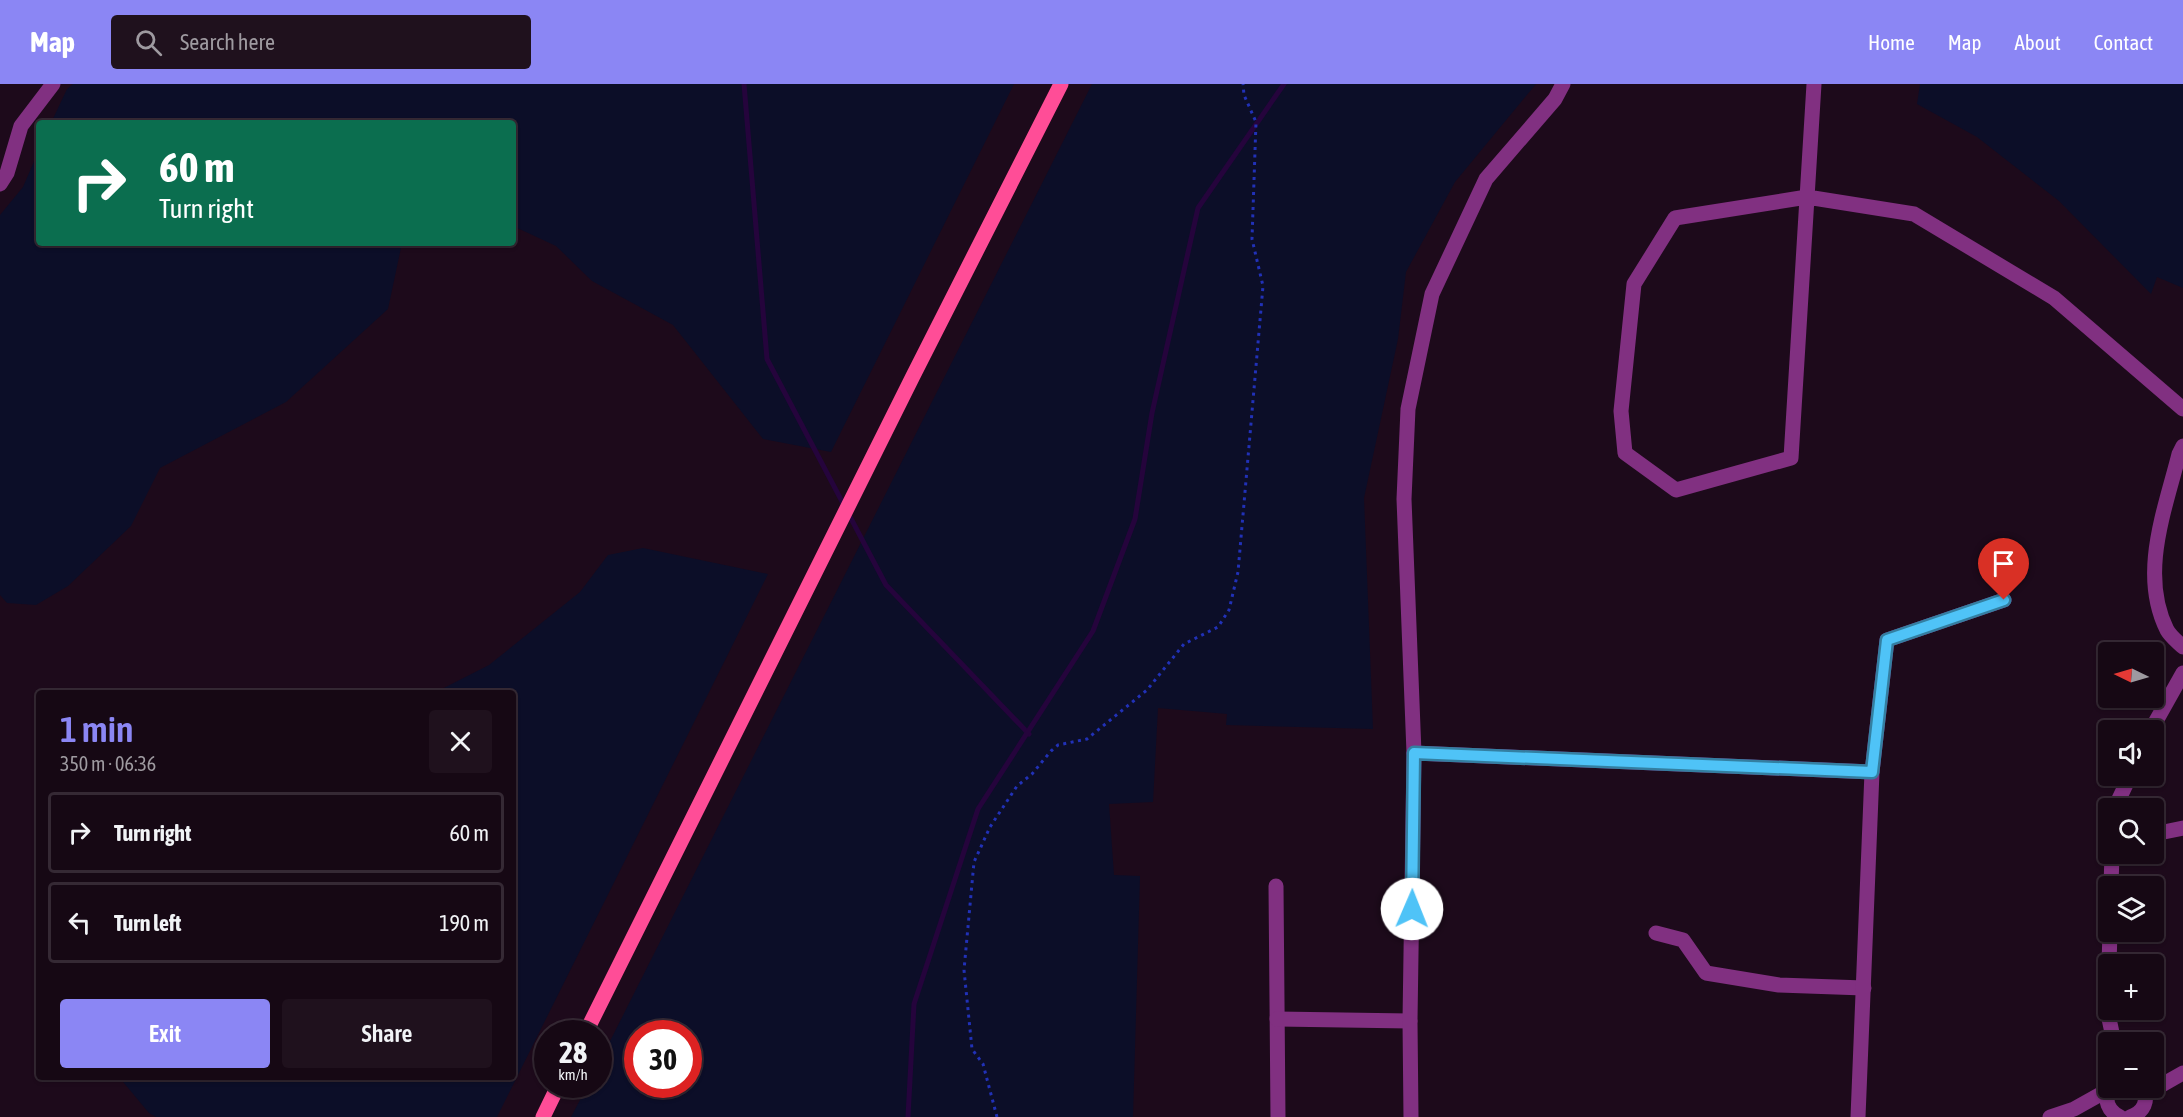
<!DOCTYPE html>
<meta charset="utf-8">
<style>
:root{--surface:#160814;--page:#1f111d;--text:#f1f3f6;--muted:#9e9aa0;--line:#352934;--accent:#8b86f4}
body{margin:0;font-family:"Asap Condensed",sans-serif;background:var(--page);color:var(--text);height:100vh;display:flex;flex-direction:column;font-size:22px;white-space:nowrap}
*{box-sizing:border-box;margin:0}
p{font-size:20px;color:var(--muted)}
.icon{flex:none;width:33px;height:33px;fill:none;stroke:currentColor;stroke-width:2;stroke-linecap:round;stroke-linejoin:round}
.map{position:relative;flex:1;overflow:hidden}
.sheet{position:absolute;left:36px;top:606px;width:480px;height:390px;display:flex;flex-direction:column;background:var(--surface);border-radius:6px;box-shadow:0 2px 4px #0004,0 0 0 2px var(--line)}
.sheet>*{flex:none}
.top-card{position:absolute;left:36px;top:36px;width:480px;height:126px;border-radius:6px;box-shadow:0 2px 4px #0004,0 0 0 2px var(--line);background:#0b6e4f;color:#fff;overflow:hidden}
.needle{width:39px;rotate:275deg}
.fabs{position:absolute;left:2098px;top:558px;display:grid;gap:12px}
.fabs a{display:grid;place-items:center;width:66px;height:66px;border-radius:6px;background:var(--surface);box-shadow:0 2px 4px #0004,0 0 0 2px var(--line);font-size:30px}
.speed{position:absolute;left:534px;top:936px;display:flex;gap:12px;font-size:30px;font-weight:700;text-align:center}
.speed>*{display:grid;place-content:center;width:78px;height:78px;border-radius:50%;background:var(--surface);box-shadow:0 2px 4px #0004,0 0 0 2px var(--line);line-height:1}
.speed small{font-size:15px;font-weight:400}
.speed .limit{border:9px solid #d22;background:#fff;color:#111}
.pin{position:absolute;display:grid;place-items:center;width:51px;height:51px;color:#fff;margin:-62px -26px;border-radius:50% 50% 50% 0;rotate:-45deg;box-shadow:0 0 6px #0007}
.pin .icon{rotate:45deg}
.me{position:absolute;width:66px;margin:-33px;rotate:1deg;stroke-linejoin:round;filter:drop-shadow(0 0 4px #0008)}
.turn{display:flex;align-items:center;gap:21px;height:126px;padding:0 24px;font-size:27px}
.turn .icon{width:78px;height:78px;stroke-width:2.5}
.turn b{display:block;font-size:42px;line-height:51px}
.round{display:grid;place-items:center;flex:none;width:63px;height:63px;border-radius:6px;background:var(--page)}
.overview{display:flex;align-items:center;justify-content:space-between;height:102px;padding:0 24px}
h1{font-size:36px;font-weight:600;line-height:45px;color:var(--accent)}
.action{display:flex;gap:12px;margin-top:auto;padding:12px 24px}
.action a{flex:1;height:69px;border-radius:6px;background:var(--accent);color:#fff;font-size:24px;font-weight:600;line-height:69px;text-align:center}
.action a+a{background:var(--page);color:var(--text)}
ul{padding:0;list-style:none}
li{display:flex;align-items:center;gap:18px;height:81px;margin:0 12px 9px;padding:0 12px;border:3px solid var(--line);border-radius:6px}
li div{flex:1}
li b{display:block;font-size:22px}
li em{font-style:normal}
header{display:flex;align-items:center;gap:36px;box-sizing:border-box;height:84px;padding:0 30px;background:var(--accent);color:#fff}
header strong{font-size:28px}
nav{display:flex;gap:33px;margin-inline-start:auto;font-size:21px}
.search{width:420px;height:54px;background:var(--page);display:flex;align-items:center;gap:15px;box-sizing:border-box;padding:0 21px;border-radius:6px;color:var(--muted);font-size:22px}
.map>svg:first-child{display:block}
.green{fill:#0c0e28;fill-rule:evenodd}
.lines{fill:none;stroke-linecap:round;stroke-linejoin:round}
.stream{stroke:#25043c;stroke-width:5}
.path{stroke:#2131b7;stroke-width:3;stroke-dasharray:3 4.5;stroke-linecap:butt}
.minor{stroke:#813081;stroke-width:15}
.major{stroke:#ff4d97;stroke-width:15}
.route-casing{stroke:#337fa1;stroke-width:15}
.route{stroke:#4fc3f7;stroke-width:10}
</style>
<header>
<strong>Map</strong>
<div class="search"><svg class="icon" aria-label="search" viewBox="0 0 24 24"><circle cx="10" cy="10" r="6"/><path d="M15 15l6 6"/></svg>Search here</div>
<nav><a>Home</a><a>Map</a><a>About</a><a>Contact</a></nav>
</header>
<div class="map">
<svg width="2183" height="1033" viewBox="0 0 2183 1033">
<rect width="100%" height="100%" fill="#1d0a1b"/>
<g class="green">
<path d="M 73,0 L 1014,0 L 831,368 L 763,355 L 673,241 L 592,197 L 556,162 L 513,142 L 513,39 L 51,39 L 67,5 Z"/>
<path d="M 1092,0 L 1536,0 L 1455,98 L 1406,188 L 1398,255 L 1364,414 L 1373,645 L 1226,641 L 1227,630 L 1158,624 L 1153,718 L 1109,720 L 1114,791 L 1140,792 L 1133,1033 L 571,1033 L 588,1001 L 598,1000 L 599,979 ZM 638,950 L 688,950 L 688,1000 L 638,1000 Z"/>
<path d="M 1920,0 L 2183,0 L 2183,204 L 2157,193 L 2151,210 L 2059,117 L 1977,53 L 1917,20 Z"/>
<path d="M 39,66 L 39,159 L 402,159 L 388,225 L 286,318 L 160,384 L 131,442 L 68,502 L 36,521 L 7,519 L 0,511 L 0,131 L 23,103 Z"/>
<path d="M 643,464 L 768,490 L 497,1033 L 156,1033 L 149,1029 L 119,993 L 513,993 L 513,609 L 434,609 L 489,581 L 580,508 L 608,471 Z"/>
</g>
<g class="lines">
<g class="stream">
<path d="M 744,0 L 767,275 L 886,501 L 1029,650"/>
<path d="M 908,1033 L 914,920 L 978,725 L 1093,547 L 1135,435 L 1152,329 L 1198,124 L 1284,0"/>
</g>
<path class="path" d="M 997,1033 L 983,980 L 972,965 L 964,886 L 974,778 L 990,743 L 1017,702 L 1032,690 L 1051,667 L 1058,661 L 1087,655 L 1147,606 L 1184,560 L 1218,543 L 1229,526 L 1238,488 L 1263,202 L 1252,155 L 1256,38 L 1244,11 L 1243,0"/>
<g class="minor">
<path d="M 1814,0 L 1791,374 L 1676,406 L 1625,369 L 1621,327 L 1634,200 L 1675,134 L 1807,113 L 1914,130 L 2054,214 L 2183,325"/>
<path d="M 0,100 L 7,89 L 21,42 L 53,0"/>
<path d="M 2183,362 L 2179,370 C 2165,426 2139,490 2167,546 C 2171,553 2178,558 2183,563"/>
<path d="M 2151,646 L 2183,589"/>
<path d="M 1414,669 L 1872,688"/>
<path d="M 2118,724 L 2119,715 L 2130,692"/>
<path d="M 2154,750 L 2183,744"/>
<path d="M 1276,802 L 1278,1033"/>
<path d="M 2111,802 L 2112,770"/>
<path d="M 1656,849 L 1683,856 L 1706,889 L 1779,901 L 1864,904"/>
<path d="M 2109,880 L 2110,848"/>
<path d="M 2109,881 L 2108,930 L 2114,958"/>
<path d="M 1277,935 L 1410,937"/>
<path d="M 2109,1004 C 2104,1016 2108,1027 2120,1033"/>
<path d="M 2146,1010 L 2183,989"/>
<path d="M 1411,1033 L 1410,937 L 1414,669 L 1404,415 L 1408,325 L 1432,210 L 1486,95 L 1555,15 L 1563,0"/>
<path d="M 1858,1033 L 1872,688 L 1887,556 L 2004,516"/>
<path d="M 2050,1033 L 2074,1025 L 2108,1006"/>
<path d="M 2130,1033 C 2144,1028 2149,1017 2143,1004"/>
</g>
<g class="major">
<path d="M 585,950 L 913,292 L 1061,0"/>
<path d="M 543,1033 L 559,1000"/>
</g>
</g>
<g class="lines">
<g class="route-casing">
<path id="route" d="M 1412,825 L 1414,669 L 1872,688 L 1887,556 L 2004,516"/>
</g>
<use href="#route" class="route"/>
</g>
</svg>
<div class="fabs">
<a><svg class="needle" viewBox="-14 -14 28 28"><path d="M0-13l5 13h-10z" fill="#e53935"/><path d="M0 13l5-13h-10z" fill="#9e9aa0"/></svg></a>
<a><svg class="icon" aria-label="sound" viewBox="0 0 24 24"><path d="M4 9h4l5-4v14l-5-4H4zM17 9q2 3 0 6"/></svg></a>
<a><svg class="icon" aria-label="search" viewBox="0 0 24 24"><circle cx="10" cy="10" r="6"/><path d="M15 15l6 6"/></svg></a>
<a><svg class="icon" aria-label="layers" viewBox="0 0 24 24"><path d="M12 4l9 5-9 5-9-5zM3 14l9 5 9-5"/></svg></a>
<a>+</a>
<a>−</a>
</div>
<div class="speed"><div>28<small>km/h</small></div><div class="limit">30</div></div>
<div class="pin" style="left:2004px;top:516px;background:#d93025"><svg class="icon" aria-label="arrive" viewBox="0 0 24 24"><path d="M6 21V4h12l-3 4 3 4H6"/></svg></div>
<svg class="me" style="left:1412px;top:825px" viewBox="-20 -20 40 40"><circle r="19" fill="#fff"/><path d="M0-13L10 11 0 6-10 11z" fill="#4fc3f7"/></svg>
<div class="top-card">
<div class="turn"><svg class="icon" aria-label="right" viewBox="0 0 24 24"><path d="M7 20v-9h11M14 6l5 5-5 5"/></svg><div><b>60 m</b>Turn right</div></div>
</div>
<section class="sheet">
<div class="overview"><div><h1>1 min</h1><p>350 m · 06:36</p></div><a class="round"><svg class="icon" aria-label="close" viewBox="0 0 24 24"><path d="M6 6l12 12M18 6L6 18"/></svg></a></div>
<ul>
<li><svg class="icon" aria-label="right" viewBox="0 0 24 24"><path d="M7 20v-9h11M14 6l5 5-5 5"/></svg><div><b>Turn right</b></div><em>60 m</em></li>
<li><svg class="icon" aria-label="left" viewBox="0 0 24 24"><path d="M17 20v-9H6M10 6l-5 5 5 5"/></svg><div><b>Turn left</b></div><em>190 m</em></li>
</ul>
<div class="action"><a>Exit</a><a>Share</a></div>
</section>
</div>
